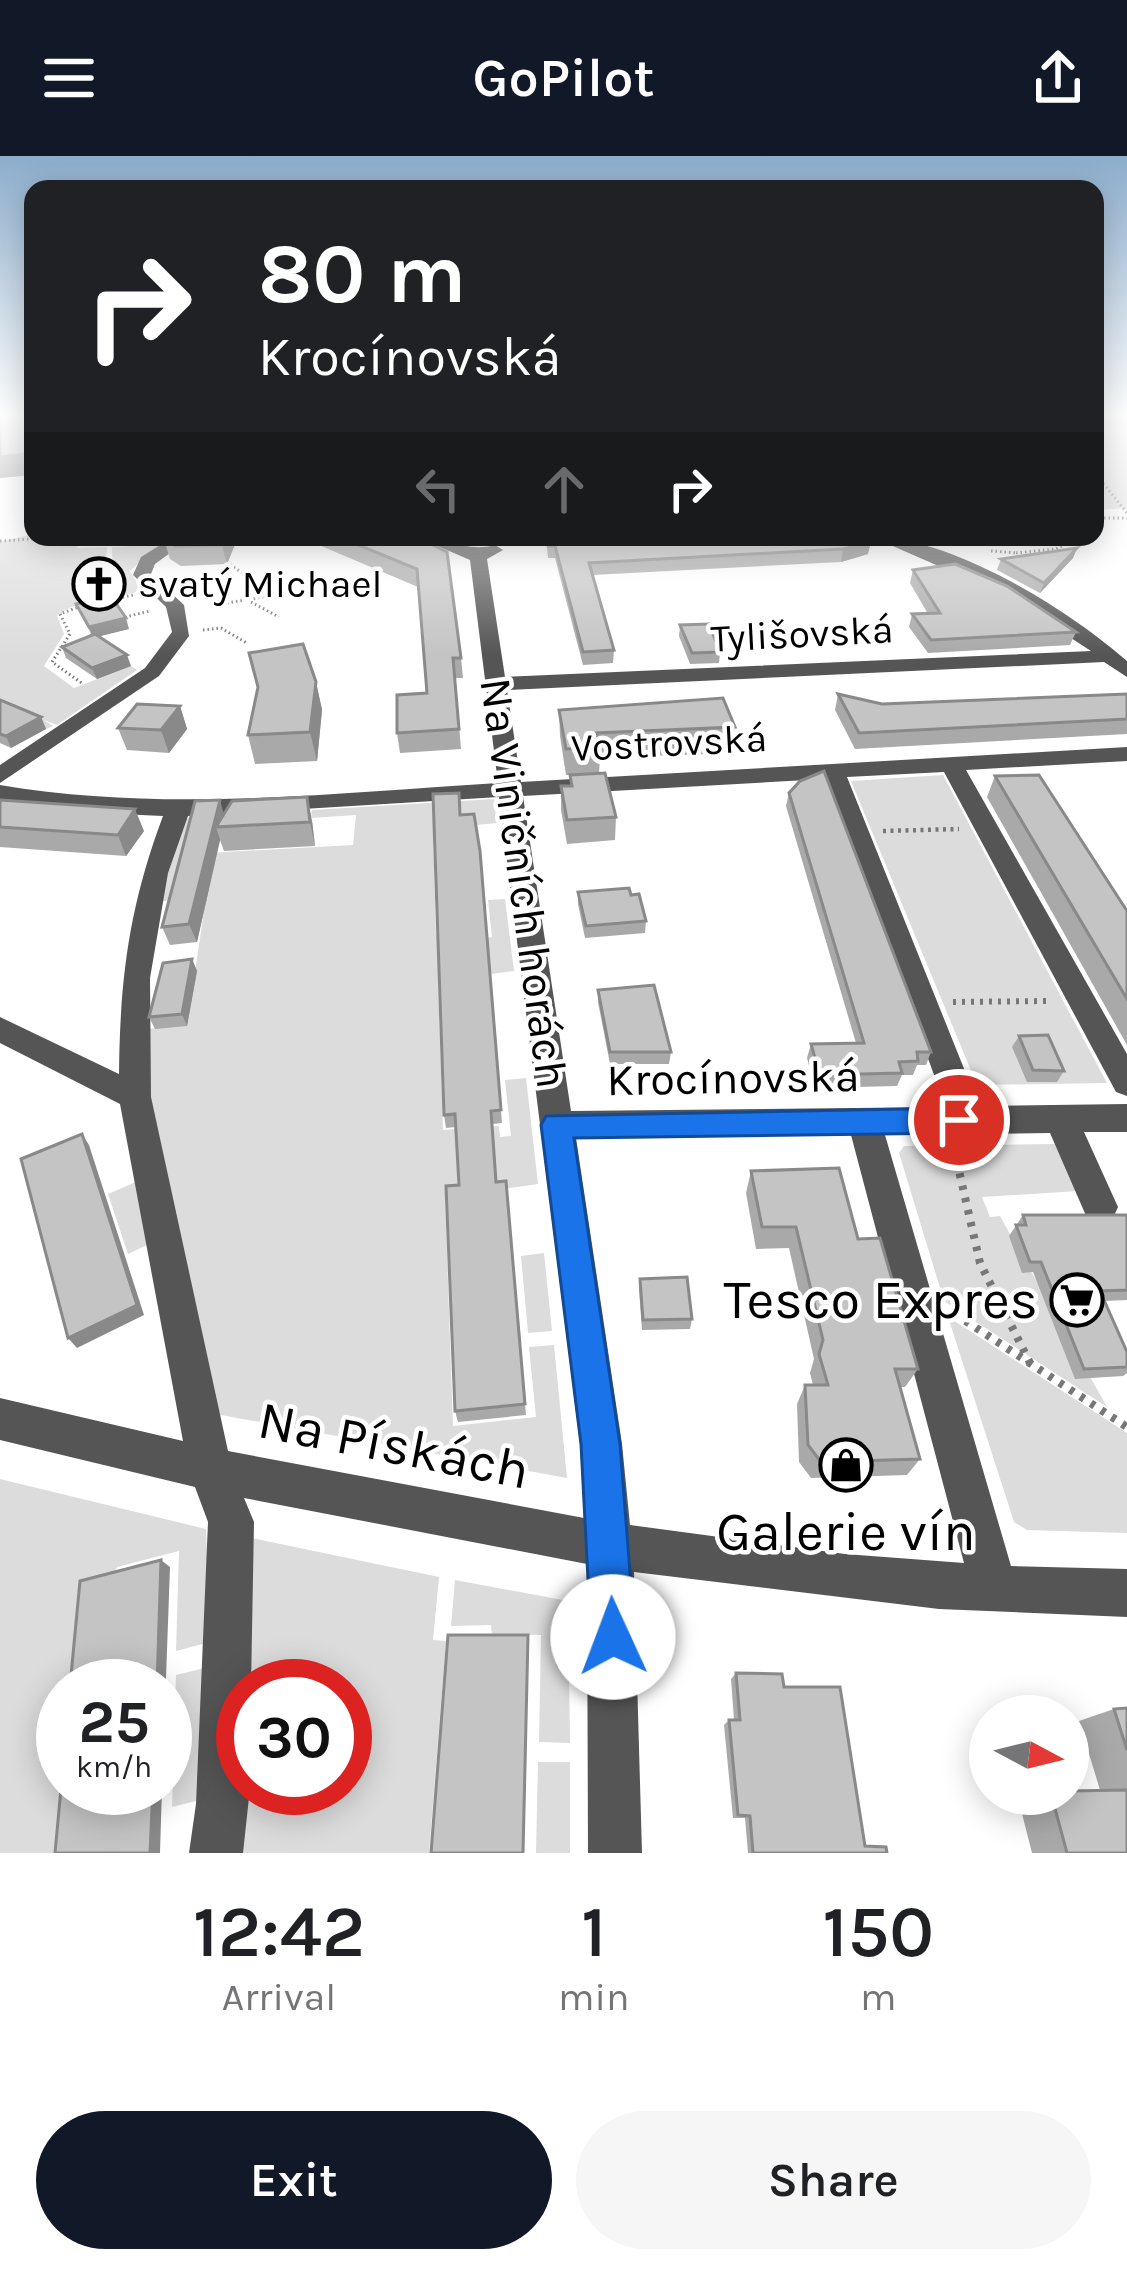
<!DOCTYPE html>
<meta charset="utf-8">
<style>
:root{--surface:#fff;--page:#f6f6f6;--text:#202124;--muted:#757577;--accent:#111827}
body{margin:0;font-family:Karla,sans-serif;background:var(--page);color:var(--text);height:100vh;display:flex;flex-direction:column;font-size:45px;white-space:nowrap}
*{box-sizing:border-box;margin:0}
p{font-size:39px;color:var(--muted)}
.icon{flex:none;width:66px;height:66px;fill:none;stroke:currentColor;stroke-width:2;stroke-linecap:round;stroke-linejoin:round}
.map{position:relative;height:1697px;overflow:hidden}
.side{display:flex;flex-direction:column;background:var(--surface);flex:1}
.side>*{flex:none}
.top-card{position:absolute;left:24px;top:24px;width:1080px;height:366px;border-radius:24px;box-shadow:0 6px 30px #0003;background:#202124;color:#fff;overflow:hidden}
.needle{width:78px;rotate:97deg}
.controls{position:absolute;left:969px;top:1539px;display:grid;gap:24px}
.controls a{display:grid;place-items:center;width:120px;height:120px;border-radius:50%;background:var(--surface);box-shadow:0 6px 30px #0003;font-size:60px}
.speed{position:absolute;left:36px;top:1503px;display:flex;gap:24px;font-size:60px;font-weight:700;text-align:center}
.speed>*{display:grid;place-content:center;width:156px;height:156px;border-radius:50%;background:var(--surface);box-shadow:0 6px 30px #0003;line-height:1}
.speed small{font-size:30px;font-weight:400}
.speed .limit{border:18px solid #d22;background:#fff;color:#111}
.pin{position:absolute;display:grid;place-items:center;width:102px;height:102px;color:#fff;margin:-51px;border:6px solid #fff;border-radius:50%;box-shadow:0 3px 12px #0007}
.me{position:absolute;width:132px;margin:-66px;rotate:358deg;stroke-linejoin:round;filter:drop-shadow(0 0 9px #0008)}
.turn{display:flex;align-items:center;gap:42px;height:252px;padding:0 36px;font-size:54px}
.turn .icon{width:156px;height:156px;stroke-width:2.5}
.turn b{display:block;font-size:84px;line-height:102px}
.lanes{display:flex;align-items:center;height:114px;padding:0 36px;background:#0003;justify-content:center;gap:60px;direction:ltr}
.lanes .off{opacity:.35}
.eta{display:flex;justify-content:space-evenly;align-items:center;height:204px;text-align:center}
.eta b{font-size:72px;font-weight:600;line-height:84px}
.action{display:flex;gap:24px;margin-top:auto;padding:24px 36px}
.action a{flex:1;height:138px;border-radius:72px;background:var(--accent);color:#fff;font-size:48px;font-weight:600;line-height:138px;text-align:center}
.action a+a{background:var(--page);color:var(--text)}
header{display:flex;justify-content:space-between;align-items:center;height:156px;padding:0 36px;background:var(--accent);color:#fff;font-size:54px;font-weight:600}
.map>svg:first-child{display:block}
.green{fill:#dcdcdc;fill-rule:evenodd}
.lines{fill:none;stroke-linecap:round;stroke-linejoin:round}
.path-far3{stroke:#777;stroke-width:3;stroke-dasharray:1.5 3;stroke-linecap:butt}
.path-far2{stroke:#777;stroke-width:4.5;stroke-dasharray:3 4.5;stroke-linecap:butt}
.path-far1{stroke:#777;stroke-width:6;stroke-dasharray:3 6;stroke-linecap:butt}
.path{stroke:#777;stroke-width:8;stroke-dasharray:4.5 8;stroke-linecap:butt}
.minor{fill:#555;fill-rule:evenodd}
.wall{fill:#a9a9a9}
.shaded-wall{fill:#898989}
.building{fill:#c4c4c4;stroke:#898989;stroke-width:3}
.route{fill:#1a73e8;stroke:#114b97;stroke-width:3}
.labels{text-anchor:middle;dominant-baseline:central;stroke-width:9;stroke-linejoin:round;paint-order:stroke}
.far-poi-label{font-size:39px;fill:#000;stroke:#fff;text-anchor:start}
.far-street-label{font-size:39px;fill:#000;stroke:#fff}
.street-label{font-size:45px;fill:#000;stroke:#fff}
.near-poi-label{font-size:54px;fill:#000;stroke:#fff;text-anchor:end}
.near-street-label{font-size:54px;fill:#000;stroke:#fff}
</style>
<header><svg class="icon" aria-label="menu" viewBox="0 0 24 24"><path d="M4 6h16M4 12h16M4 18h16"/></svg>GoPilot<svg class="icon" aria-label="share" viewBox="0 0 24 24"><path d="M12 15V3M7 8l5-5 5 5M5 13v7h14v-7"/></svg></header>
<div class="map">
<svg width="1127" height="1697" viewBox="0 0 1127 1697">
<rect width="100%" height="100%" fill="#fff"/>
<g class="green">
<path d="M 1095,261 L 1127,261 L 1127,352 L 1095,354 Z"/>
<path d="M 33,378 L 83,381 L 77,392 L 107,391 L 105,423 L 85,430 L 97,434 L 113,427 L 112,391 L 159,389 L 130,415 L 142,435 L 71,451 L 57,459 L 64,478 L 44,510 L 74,532 L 131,510 L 137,514 L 57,569 L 44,564 L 53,570 L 46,573 L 0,555 L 0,386 Z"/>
<path d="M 943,619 L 1107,927 L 977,929 L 851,625 Z"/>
<path d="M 494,643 L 497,667 L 433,673 L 436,779 L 486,776 L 486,782 L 492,781 L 488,744 L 505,743 L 514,815 L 438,825 L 443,974 L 499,970 L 500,981 L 511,980 L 505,924 L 526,922 L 538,1028 L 445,1041 L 453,1270 L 536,1261 L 529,1191 L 554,1189 L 567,1322 L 210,1257 L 138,874 L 187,869 L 206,742 L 152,746 L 185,663 L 196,660 L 190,698 L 353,689 L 356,659 L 311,662 L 312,654 Z"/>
<path d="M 1055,988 L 1078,1035 L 982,1041 L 990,1061 L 1000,1060 L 1107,1251 L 944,1145 L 899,997 L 904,990 Z"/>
<path d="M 138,1025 L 151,1087 L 128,1098 L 108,1038 Z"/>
<path d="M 544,1097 L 552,1175 L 528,1177 L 521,1100 Z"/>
<path d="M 948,1161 L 1127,1277 L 1127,1377 L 1027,1374 L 1014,1366 Z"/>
<path d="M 0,1323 L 206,1373 L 210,1486 L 176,1495 L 179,1395 L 117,1411 L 76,1530 L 63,1530 L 61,1697 L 0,1697 Z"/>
<path d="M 242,1380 L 439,1421 L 433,1484 L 446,1485 L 429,1697 L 231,1697 ZM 243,1530 L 345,1530 L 345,1632 L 243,1632 Z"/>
<path d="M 455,1424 L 568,1445 L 570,1587 L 539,1586 L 541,1479 L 492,1478 L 491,1469 L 451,1470 Z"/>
<path d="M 209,1511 L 200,1644 L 172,1651 L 176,1519 Z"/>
<path d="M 538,1606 L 570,1606 L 570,1697 L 536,1697 Z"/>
</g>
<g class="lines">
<g class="path-far3">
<path d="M 1095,317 L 1127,357"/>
<path d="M 1095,362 L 1127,362"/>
<path d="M 0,385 L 65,381"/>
<path d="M 991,395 L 1017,397"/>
<path d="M 1016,397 L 1056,393 L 1081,381"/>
<path d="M 189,423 L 227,447 L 268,440 L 271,435 L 224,405"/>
<path d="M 105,445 L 133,439"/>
<path d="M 251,446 L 279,461"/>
<path d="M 81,450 L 60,458 L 70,478 L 52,506 L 83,528"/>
<path d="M 125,461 L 150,455"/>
<path d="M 203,474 L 221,472 L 247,487"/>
</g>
<path class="path-far2" d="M 883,675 L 959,673"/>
<path class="path-far1" d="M 953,846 L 1048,845"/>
<g class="path">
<path d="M 954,993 L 980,1107 L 1032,1211"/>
<path d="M 955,1158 L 1127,1271"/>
</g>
<g class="minor">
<path d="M 173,381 L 192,381 L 155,408 L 151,418 L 184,449 L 189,480 L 159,520 L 0,627 L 0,609 L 145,512 L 172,476 L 166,451 L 133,419 L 141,401 Z"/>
<path d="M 417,381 C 445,381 468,397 495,389 L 503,394 L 487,403 L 505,521 L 1091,495 L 1005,439 L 872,381 C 952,381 1068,453 1127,505 L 1127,521 L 1104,506 L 507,534 L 521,626 L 1127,591 L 1127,605 L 966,614 L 1127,898 L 1127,940 L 1116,936 L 944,616 L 847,621 L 979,950 L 1127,948 L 1127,976 L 1084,976 L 1118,1051 L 1113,1062 L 1100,1067 L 1087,1062 L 1050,977 L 885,979 L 1011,1410 L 1127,1413 L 1127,1461 L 939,1453 L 634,1416 L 642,1697 L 588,1697 L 587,1408 L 244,1342 L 254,1366 L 251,1530 L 243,1530 L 243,1632 L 250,1632 L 243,1697 L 189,1697 L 196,1648 L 208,1366 L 195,1331 L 0,1284 L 0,1242 L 183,1285 L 120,948 L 0,887 L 0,861 L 119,918 C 120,822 129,751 163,660 L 75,656 L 0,643 L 0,629 C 165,657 332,637 498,627 L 470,404 ZM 824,623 L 946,951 L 571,955 L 523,640 ZM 499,641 L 580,1288 L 584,1362 L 228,1295 L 151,941 L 150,822 L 168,717 L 188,660 ZM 851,979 L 964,1407 L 845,1398 L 630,1369 L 622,1288 L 576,982 Z"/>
<path d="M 510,381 L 591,381 L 592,382 L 584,387 L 518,386 Z"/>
</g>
</g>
<g class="wall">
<path d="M 238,381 L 227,408 L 181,410 L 170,403 L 164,383 Z"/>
<path d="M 300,381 L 422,381 L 461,502 L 463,522 L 455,522 L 461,593 L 400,597 L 397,577 L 427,537 L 418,431 Z"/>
<path d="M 868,381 L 868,398 L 841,406 L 592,419 L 614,494 L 613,507 L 583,509 L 555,402 L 548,402 L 547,391 Z"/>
<path d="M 1077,392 L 1073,402 L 1040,437 L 997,414 L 1001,403 Z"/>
<path d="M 913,414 L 1076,476 L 1070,489 L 928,497 L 909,471 L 912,458 L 928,458 L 910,427 Z"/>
<path d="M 76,448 L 129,473 L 98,480 L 131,510 L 97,523 L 66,502 L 62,491 L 92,480 Z"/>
<path d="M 680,469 L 720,496 L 719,507 L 690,508 L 679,480 Z"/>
<path d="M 316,526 L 322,554 L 317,605 L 255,608 L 248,579 Z"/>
<path d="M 838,538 L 882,548 L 1127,538 L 1127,578 L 855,593 L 835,554 Z"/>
<path d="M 0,544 L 41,561 L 46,573 L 11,592 L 0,587 Z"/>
<path d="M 180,550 L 187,573 L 169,597 L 127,594 L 118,572 Z"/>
<path d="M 559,554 L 735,571 L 731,597 L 600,602 L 599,617 L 566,619 L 560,580 Z"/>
<path d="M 570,619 L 616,661 L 615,684 L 567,688 L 561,654 L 561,630 L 570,630 Z"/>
<path d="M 995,620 L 1127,755 L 1127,889 L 987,641 Z"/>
<path d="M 789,637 L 931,896 L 926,909 L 917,909 L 913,919 L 902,919 L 897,930 L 815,932 L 807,902 L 811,888 L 856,887 L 786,650 Z"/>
<path d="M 0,644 L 144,675 L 126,700 L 0,691 Z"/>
<path d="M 224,658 L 312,665 L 315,690 L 224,695 L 220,684 L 197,786 L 170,789 L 162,771 Z"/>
<path d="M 480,695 L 502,967 L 493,968 L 497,1026 L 506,1025 L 526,1259 L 458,1266 L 455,1255 L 459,1029 L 456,971 L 446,972 L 444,959 Z"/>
<path d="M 578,736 L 631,739 L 646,765 L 645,777 L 585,782 L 578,748 Z"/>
<path d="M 192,803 L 197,815 L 187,870 L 155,873 L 149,861 Z"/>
<path d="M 598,834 L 671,896 L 669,908 L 610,908 L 598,846 Z"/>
<path d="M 1019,880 L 1064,915 L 1057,926 L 1027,926 L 1012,891 Z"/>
<path d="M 751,1015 L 858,1083 L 918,1213 L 905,1231 L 900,1231 L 920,1303 L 907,1319 L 811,1322 L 799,1306 L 797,1248 L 805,1229 L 813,1229 L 810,1217 L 814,1203 L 789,1092 L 756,1093 L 746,1037 Z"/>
<path d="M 1023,1059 L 1127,1059 L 1127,1144 L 1105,1145 L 1127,1196 L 1127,1217 L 1123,1220 L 1075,1223 L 1033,1116 L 1022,1117 L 1009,1080 Z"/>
<path d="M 640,1123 L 692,1163 L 690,1173 L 642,1174 L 639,1133 Z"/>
<path d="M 736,1517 L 784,1531 L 865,1690 L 887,1697 L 748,1697 L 745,1662 L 733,1662 L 724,1569 L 729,1564 L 734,1564 L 731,1523 Z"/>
<path d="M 1127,1552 L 1127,1697 L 1032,1697 L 1018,1642 L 1037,1638 L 1068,1638 L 1100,1634 L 1079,1565 L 1114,1553 Z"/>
</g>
<g class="shaded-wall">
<path d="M 33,297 L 33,319 L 0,322 L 0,301 Z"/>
<path d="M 149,381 L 165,381 L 152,389 Z"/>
<path d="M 225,381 L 238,381 L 227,408 L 222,389 Z"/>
<path d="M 871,386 L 868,398 L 841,406 L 843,393 Z"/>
<path d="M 1077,392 L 1073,402 L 1040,437 L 1044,427 Z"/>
<path d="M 126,462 L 129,473 L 93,482 L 89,471 Z"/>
<path d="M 127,499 L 131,510 L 97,523 L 92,512 Z"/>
<path d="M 316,526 L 322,554 L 317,605 L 310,576 Z"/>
<path d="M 180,550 L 187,573 L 169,597 L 161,574 Z"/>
<path d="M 41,561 L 46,573 L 11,592 L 6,580 Z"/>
<path d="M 307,641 L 312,665 L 315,690 L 310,666 Z"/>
<path d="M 220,644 L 225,662 L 216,671 L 220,684 L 197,786 L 189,768 Z"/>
<path d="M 135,653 L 144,675 L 126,700 L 118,679 Z"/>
<path d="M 192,803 L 197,815 L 187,870 L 182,858 Z"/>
<path d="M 82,978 L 89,989 L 144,1159 L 77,1192 L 68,1182 Z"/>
<path d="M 161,1404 L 170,1411 L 165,1550 L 165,1530 L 157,1530 Z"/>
<path d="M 153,1632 L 162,1632 L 160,1697 L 150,1697 Z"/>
</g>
<g class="building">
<path d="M 0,261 L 33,261 L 33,297 L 0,301 Z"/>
<path d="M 167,381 L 225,381 L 222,389 L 175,390 L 164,383 Z"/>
<path d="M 339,381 L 417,381 L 447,396 L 461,502 L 453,502 L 459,573 L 397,577 L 397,539 L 427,537 L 417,413 Z"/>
<path d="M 547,381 L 868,381 L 871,386 L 843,393 L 589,407 L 614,494 L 583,496 L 555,390 L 548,390 Z"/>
<path d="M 1077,392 L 1044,427 L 1001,403 Z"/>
<path d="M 955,408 L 1007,430 L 1076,476 L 931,484 L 912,458 L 940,457 L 913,414 Z"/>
<path d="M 111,440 L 126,462 L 89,471 L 76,448 Z"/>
<path d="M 709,468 L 720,496 L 692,497 L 680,469 Z"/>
<path d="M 95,478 L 127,499 L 92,512 L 62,491 Z"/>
<path d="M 303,488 L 316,526 L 310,576 L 248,579 L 258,531 L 249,497 Z"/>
<path d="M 838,538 L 882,548 L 1127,538 L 1127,563 L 859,577 Z"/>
<path d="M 723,542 L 735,571 L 596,577 L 600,591 L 566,593 L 559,554 Z"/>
<path d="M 0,544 L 41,561 L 6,580 L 0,578 Z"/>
<path d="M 137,548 L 180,550 L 161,574 L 118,572 Z"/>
<path d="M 824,615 L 931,896 L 917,896 L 918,905 L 899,906 L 902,917 L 820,919 L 811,888 L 864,887 L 789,637 L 800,625 Z"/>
<path d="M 605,617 L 616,661 L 567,664 L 561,630 L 572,630 L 570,619 Z"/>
<path d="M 1039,619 L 1127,755 L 1127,843 L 995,620 Z"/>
<path d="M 459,637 L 460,659 L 474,658 L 480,695 L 501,954 L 491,955 L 496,1026 L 506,1025 L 525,1248 L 455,1255 L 446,1030 L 459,1029 L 455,958 L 444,959 L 433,638 Z"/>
<path d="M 307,641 L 310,666 L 216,671 L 232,645 Z"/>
<path d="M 0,644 L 135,653 L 118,679 L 0,671 Z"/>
<path d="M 220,644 L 189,768 L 162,771 L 195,645 Z"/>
<path d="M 629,732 L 631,739 L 639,738 L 646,765 L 586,770 L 578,736 Z"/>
<path d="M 192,803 L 182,858 L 149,861 L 163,807 Z"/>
<path d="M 654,829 L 671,896 L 610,896 L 598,834 Z"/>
<path d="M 1048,879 L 1064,915 L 1033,914 L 1019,880 Z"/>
<path d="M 82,978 L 137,1149 L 68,1182 L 21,1003 Z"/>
<path d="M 839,1012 L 858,1083 L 880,1082 L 918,1213 L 895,1213 L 920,1303 L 821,1306 L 808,1289 L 805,1229 L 828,1229 L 819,1198 L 823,1184 L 796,1071 L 762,1071 L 751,1015 Z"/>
<path d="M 1023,1059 L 1127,1059 L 1127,1134 L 1100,1135 L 1127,1196 L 1127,1211 L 1084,1213 L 1041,1106 L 1030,1106 L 1016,1069 L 1026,1069 Z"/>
<path d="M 687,1121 L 692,1163 L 643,1164 L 640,1123 Z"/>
<path d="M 161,1404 L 157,1530 L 70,1530 L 80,1425 Z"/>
<path d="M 448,1479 L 528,1479 L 523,1697 L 431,1697 Z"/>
<path d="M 736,1517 L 782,1518 L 784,1531 L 840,1531 L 865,1690 L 886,1691 L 887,1697 L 753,1697 L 750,1660 L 738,1659 L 729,1564 L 740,1564 Z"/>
<path d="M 1127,1552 L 1127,1594 L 1114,1553 Z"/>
<path d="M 63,1611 L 63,1632 L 153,1632 L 150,1697 L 55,1697 Z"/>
<path d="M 1127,1634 L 1127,1697 L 1067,1697 L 1051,1638 L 1068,1638 L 1068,1635 Z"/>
</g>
<linearGradient id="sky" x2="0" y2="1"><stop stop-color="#8cadcc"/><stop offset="0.52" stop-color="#fff"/><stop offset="1" stop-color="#fff" stop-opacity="0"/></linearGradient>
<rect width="1127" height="499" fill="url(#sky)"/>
<path class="route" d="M 959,952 L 974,964 L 959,977 L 574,982 L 620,1288 L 635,1481 L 628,1497 L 613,1503 L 597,1497 L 591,1481 L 581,1288 L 541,969 L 546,960 Z"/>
<defs>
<g id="church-ring" transform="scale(2.7)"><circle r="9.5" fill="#fff" stroke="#000" stroke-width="1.5"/><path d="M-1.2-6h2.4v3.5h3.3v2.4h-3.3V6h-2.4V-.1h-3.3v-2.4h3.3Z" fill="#000"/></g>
<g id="supermarket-ring" transform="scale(2.7)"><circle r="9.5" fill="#fff" stroke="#000" stroke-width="1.5"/><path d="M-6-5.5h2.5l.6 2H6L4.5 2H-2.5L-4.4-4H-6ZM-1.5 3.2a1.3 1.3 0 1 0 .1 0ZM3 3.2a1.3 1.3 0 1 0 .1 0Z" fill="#000"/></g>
<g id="shop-ring" transform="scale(2.7)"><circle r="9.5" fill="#fff" stroke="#000" stroke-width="1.5"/><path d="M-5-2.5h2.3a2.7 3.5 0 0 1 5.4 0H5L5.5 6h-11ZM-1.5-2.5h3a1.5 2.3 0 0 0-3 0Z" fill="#000"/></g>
</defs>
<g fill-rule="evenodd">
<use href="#church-ring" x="99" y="428"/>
<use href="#supermarket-ring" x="1077" y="1144"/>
<use href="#shop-ring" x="846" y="1309"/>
</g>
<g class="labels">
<g class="far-poi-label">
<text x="138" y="428">svatý Michael</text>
</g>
<g class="far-street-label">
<text transform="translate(802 478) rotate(-3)">Tylišovská</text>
<text transform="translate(669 587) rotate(-3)">Vostrovská</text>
</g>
<g class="street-label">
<text transform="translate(524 727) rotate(82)">Na Viničních horách</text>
<text transform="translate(733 922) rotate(-1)">Krocínovská</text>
</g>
<g class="near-poi-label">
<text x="1038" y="1144">Tesco Expres</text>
<text x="846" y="1376" text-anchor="middle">Galerie vín</text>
</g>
<g class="near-street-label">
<text transform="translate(394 1289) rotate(11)">Na Pískách</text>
</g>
</g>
</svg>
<div class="controls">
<a><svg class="needle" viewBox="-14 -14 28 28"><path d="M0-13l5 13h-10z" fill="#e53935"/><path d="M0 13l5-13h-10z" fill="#757577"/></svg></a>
</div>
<div class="speed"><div>25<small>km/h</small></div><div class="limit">30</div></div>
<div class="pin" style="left:959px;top:964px;background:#d93025"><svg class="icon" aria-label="arrive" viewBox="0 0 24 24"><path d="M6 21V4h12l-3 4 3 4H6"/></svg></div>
<svg class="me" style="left:613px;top:1481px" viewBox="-20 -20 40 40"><circle r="19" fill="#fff"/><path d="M0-13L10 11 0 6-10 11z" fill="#1a73e8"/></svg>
<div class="top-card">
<div class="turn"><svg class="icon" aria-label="right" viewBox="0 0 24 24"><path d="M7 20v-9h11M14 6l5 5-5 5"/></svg><div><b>80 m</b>Krocínovská</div></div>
<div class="lanes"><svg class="icon off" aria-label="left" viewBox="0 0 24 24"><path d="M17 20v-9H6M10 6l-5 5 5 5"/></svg><svg class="icon off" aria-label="ahead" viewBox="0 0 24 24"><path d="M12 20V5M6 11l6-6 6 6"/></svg><svg class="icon" aria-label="right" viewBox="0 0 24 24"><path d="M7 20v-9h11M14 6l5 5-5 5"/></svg></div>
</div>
</div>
<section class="side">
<div class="eta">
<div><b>12:42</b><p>Arrival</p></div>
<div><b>1</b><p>min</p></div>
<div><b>150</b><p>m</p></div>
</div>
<div class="action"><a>Exit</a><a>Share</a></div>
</section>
